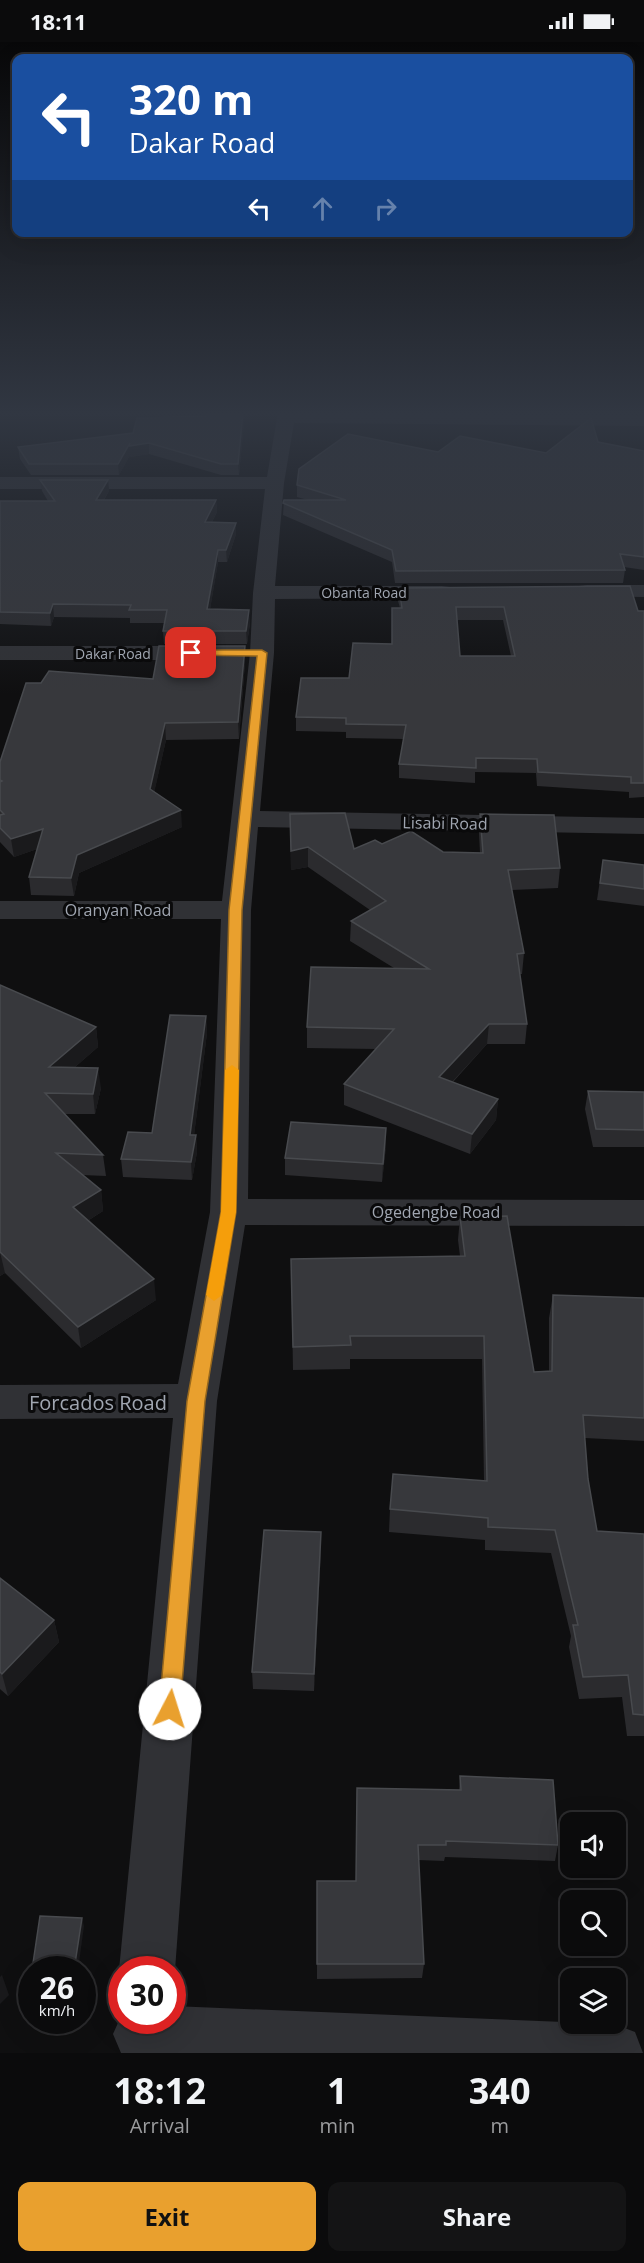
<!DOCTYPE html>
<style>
:root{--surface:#0b0b0c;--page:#141415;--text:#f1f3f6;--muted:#9a9b9d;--line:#2b2b2d;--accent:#e9a02e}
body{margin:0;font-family:"Open Sans",sans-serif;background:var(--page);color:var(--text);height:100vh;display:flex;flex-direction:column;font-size:22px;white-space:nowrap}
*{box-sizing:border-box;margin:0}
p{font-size:20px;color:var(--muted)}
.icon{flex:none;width:33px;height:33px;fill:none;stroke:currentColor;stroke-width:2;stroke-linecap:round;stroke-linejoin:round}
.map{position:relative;height:2011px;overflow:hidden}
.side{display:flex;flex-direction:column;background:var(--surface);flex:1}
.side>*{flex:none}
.top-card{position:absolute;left:12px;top:12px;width:621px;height:183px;border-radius:12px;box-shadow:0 6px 24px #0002,0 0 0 2px var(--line);background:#1a4fa0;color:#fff;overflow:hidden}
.buttons{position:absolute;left:560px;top:1770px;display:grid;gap:12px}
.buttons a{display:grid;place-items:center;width:66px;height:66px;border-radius:12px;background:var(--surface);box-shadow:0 6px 24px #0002,0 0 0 2px var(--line);font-size:30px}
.speed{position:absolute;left:18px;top:1914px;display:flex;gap:12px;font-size:30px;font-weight:700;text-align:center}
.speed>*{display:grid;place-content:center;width:78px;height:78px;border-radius:50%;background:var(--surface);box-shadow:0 6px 24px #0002,0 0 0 2px var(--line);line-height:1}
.speed small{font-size:15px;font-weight:400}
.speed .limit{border:9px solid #d22;background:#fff;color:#111}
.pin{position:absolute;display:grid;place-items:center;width:51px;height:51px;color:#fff;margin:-26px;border-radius:12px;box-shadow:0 3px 9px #0006}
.me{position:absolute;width:66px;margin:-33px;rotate:5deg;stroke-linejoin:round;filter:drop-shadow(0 0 4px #0008)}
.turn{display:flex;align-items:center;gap:21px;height:126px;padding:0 18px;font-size:27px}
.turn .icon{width:78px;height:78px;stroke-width:2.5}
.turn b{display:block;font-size:42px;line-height:51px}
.lanes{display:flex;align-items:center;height:57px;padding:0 18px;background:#0003;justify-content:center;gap:30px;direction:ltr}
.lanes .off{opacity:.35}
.eta{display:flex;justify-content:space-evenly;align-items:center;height:102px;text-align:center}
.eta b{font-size:36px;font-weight:700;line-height:42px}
.action{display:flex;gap:12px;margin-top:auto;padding:12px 18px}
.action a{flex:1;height:69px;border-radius:12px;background:var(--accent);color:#111;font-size:24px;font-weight:700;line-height:69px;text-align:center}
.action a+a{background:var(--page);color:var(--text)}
.status{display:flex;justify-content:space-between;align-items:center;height:42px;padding:0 30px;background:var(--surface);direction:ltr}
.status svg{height:16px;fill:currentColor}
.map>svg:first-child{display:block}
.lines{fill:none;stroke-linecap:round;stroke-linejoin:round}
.minor{fill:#303135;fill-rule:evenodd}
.wall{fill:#2b2b2e;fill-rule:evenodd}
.shaded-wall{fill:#1a1a1c}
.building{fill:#37383c;stroke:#484a4e;stroke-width:1.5;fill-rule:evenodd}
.route{fill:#e9a02e;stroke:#97681e;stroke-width:1.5}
.slow{fill:#f59e0b}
.labels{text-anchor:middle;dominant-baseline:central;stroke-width:6;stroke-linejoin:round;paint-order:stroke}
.far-street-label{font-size:14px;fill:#a0a6b1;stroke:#0a0a0b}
.street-label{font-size:16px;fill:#a0a6b1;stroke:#0a0a0b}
.near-street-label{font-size:20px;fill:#a0a6b1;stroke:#0a0a0b}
</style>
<div class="status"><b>18:11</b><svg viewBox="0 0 49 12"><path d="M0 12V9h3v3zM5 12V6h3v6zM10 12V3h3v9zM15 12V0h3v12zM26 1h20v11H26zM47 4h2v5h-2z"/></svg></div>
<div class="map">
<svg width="644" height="2011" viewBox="0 0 644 2011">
<rect width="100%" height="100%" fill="#0f0f10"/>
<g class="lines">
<g class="minor">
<path d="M 278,370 L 644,374 L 644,384 L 294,381 L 284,441 L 275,544 L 442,544 L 450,545 L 453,550 L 450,555 L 442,556 L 275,557 L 274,611 L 260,769 L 644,776 L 644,792 L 258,785 L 251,868 L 248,1157 L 644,1158 L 644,1184 L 245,1183 L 217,1359 L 175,1928 L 172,1934 L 172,1928 L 122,1928 L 122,1934 L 119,1928 L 173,1376 L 0,1377 L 0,1343 L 178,1342 L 210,1170 L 221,877 L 0,877 L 0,859 L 222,859 L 250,611 L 253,551 L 265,447 L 0,447 L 0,435 L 267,435 Z"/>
<path d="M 587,543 L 644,543 L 644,555 L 579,554 L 576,549 L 579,544 Z"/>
<path d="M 0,604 L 202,604 L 210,606 L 214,611 L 210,616 L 202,618 L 0,618 Z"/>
<path d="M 172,1964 L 614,1982 L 635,1990 L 643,2011 L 121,2011 L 113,1992 L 122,1972 L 122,1978 L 172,1978 Z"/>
</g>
</g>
<g class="wall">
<path d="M 245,370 L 239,433 L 221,433 L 149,412 L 130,415 L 130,413 L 119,433 L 31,433 L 20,417 L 18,405 L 133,391 L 205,374 Z"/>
<path d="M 598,400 L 644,409 L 644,528 L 624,525 L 625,528 L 623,541 L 395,541 L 392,520 L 283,473 L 284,458 L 308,458 L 297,455 L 297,443 L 438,410 L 546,411 Z"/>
<path d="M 40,438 L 108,438 L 109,449 L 104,458 L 216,458 L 217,470 L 212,480 L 236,481 L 236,492 L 227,520 L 218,520 L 210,567 L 250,581 L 247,602 L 164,602 L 163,589 L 164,581 L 130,581 L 130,576 L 54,575 L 51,584 L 0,582 L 0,459 L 48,459 L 42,449 Z"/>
<path d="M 399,546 L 644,569 L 644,755 L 629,756 L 629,750 L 537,744 L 536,731 L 475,730 L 475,741 L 399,736 L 399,722 L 404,697 L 346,696 L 346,690 L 296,689 L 296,675 L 349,636 L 392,602 L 392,566 L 400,566 L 398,559 ZM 457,578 L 503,578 L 511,614 L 460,614 Z"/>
<path d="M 245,620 L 239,697 L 166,698 L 154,750 L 182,785 L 79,831 L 74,854 L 31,853 L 29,835 L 37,807 L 14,815 L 0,800 L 0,720 L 41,641 L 153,637 Z"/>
<path d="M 290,772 L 354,807 L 382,802 L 443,810 L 480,811 L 479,791 L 480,772 L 560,826 L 558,846 L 512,848 L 524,911 L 522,932 L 520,932 L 527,982 L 525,1002 L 487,1002 L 453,1040 L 498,1057 L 496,1078 L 470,1112 L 344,1063 L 344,1042 L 376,1007 L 307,1006 L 307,985 L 394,926 L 350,899 L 351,879 L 370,868 L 308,825 L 291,828 Z"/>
<path d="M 603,818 L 644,823 L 644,864 L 597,858 Z"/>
<path d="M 0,943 L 96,985 L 98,1005 L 75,1025 L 101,1046 L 95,1072 L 65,1072 L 103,1113 L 106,1134 L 82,1133 L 101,1148 L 103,1169 L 89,1178 L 156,1258 L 81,1306 L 5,1231 L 0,1234 Z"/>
<path d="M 206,974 L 207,991 L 194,1093 L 196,1093 L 197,1110 L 192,1138 L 123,1135 L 121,1117 L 152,1091 Z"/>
<path d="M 588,1049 L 644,1050 L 644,1105 L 593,1105 L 585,1067 Z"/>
<path d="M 386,1104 L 382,1140 L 285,1133 L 285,1116 Z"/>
<path d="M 460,1175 L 534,1330 L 549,1329 L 549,1276 L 553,1253 L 644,1256 L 644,1399 L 585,1396 L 588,1437 L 597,1489 L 644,1492 L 644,1694 L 627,1694 L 622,1655 L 579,1657 L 569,1605 L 571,1594 L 551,1511 L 485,1508 L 485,1498 L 389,1490 L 390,1467 L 484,1439 L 482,1317 L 350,1317 L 350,1327 L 293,1328 L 291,1217 L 460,1214 L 458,1198 Z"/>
<path d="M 321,1507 L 314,1649 L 253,1647 L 252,1630 Z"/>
<path d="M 0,1536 L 54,1578 L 59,1600 L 8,1654 L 0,1647 Z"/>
<path d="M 460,1734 L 558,1803 L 555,1819 L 445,1815 L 444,1819 L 418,1818 L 424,1922 L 422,1936 L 317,1937 L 317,1839 L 356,1839 L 459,1748 Z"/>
</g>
<g class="shaded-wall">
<path d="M 243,370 L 245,370 L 239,433 L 238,422 Z"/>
<path d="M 130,401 L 149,401 L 149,412 L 130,415 L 130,413 L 119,433 L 118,422 Z"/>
<path d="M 108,438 L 109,449 L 97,469 L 96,458 Z"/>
<path d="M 216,458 L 217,470 L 206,491 L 205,480 Z"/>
<path d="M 236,481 L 236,492 L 227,520 L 226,508 Z"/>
<path d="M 218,508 L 218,520 L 208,580 L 207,567 Z"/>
<path d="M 53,562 L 54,575 L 51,584 L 50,571 Z"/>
<path d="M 249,568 L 250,581 L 247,602 L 246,589 Z"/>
<path d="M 245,604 L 245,620 L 239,697 L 238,680 Z"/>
<path d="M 165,681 L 166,698 L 151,765 L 150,747 Z"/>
<path d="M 181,768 L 182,785 L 79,831 L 74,854 L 71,836 L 77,813 Z"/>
<path d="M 43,787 L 46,804 L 14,815 L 11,797 Z"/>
<path d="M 308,805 L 308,825 L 291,828 L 291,809 Z"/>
<path d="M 206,974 L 207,991 L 192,1110 L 190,1093 Z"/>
<path d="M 489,982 L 487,1002 L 438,1055 L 439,1035 Z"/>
<path d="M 96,985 L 98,1005 L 52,1045 L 49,1025 Z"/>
<path d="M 98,1026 L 101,1046 L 95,1072 L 93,1052 Z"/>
<path d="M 498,1057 L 496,1078 L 470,1112 L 472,1092 Z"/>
<path d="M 386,1086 L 386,1104 L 382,1140 L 383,1122 Z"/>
<path d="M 196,1093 L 197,1110 L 192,1138 L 191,1120 Z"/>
<path d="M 101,1148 L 103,1169 L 76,1186 L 73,1165 Z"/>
<path d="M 0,1210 L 5,1231 L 0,1234 Z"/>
<path d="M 154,1237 L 156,1258 L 81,1306 L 78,1285 Z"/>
<path d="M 321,1490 L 321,1507 L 314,1649 L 314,1632 Z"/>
<path d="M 54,1578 L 59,1600 L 8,1654 L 2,1632 Z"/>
<path d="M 82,1876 L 84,1884 L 78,1928 L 74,1928 Z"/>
<path d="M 2,1933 L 9,1953 L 0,1962 L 0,1935 Z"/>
</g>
<g class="building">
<path d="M 206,370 L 243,370 L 238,422 L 221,422 L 149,401 L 129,404 L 130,401 L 118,422 L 29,422 L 18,405 L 133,391 L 137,376 L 205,374 Z"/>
<path d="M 591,376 L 598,400 L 644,409 L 644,515 L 620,512 L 625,528 L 396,529 L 392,508 L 283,461 L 284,458 L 346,458 L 297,443 L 299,427 L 348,392 L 438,410 L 460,394 L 546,411 Z"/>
<path d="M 40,438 L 108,438 L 96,458 L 216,458 L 205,480 L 236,481 L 226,508 L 218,508 L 207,567 L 249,568 L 246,589 L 163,589 L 167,568 L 129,568 L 131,563 L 53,562 L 50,571 L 0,570 L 0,459 L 55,459 Z"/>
<path d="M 630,544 L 638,569 L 644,569 L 644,741 L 631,741 L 631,735 L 538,730 L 537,717 L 476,716 L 476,726 L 399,722 L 406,683 L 346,682 L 346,676 L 296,675 L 301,636 L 349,636 L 353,601 L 392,602 L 392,566 L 402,566 L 399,546 ZM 456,565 L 504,565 L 515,614 L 460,614 Z"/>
<path d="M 159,604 L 245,604 L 238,680 L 165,681 L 150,747 L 181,768 L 77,813 L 71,836 L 29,835 L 43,787 L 11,797 L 0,786 L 0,773 L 4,772 L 0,768 L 0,740 L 2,739 L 0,738 L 0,720 L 26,641 L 41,641 L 49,629 L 153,637 Z"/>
<path d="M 345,771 L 354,807 L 375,798 L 382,802 L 411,789 L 443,810 L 483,811 L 480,772 L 554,773 L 560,826 L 508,828 L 524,911 L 517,912 L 527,982 L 489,982 L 439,1035 L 498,1057 L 472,1092 L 344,1042 L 394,987 L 307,985 L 311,925 L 429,927 L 351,879 L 386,859 L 308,805 L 291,809 L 290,772 Z"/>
<path d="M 603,818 L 644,823 L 644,847 L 600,841 Z"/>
<path d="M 0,943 L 96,985 L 49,1025 L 98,1026 L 93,1052 L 45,1051 L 103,1113 L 56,1111 L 101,1148 L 73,1165 L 154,1237 L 78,1285 L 0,1210 Z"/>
<path d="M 170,973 L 206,974 L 190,1093 L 196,1093 L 191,1120 L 121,1117 L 128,1090 L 152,1091 Z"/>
<path d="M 588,1049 L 644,1050 L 644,1088 L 596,1087 Z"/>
<path d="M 291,1080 L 386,1086 L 383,1122 L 285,1116 Z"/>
<path d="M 507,1174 L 534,1330 L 552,1329 L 553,1253 L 644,1256 L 644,1376 L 583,1373 L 588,1437 L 597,1489 L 644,1492 L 644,1673 L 633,1672 L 628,1633 L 583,1635 L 573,1583 L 578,1583 L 555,1488 L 488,1485 L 488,1476 L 390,1467 L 393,1432 L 487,1439 L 484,1294 L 350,1294 L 351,1303 L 293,1305 L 291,1217 L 465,1214 L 460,1175 Z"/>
<path d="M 264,1488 L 321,1490 L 314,1632 L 252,1630 Z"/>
<path d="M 0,1536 L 54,1578 L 2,1632 L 0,1630 Z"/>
<path d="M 460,1734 L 553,1738 L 558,1803 L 446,1799 L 446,1803 L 418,1803 L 424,1922 L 317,1922 L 317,1839 L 356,1839 L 357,1746 L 461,1748 Z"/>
<path d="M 40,1874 L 82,1876 L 74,1928 L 32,1928 Z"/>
</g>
<linearGradient id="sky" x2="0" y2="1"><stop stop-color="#080809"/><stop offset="0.57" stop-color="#313742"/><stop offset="1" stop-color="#313742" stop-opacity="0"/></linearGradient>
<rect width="644" height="652" fill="url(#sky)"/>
<path class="route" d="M 191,608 L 262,608 L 267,611 L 242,868 L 236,1170 L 205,1359 L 180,1667 L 177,1674 L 170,1677 L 162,1674 L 159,1667 L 187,1359 L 221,1170 L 229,868 L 257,614 L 187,613 L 186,611 Z"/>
<path class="slow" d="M 232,1023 L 239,1028 L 236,1170 L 222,1253 L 214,1259 L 206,1253 L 221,1170 L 225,1028 Z"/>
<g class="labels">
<g class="far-street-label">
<text x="364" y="550">Obanta Road</text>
<text x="113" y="611">Dakar Road</text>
</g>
<g class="street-label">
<text transform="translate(445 781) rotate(1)">Lisabi Road</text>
<text x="118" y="868">Oranyan Road</text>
<text x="436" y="1170">Ogedengbe Road</text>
</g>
<g class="near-street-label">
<text x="98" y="1360">Forcados Road</text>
</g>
</g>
</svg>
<div class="buttons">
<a><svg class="icon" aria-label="sound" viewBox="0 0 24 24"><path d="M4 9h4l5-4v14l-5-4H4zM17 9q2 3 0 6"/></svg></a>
<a><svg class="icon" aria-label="search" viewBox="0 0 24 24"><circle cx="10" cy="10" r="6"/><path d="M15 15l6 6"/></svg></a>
<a><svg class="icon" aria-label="layers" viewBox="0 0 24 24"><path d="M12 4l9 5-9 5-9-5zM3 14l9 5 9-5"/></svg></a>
</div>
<div class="speed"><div>26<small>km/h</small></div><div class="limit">30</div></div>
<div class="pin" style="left:191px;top:611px;background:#d93025"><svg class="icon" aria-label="arrive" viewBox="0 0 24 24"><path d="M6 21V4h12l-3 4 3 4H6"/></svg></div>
<svg class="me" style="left:170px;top:1667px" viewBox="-20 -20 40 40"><circle r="19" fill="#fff"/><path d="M0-13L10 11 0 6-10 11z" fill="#e9a02e"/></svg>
<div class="top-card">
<div class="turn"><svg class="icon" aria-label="left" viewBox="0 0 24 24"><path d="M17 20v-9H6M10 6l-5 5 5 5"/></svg><div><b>320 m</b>Dakar Road</div></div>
<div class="lanes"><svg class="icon" aria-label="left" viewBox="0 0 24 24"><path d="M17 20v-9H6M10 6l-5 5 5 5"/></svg><svg class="icon off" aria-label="ahead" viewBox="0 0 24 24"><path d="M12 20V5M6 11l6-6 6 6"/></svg><svg class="icon off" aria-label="right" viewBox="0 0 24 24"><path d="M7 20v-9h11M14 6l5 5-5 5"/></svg></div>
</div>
</div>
<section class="side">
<div class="eta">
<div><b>18:12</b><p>Arrival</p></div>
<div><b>1</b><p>min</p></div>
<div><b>340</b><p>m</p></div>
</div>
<div class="action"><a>Exit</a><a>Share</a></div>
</section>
